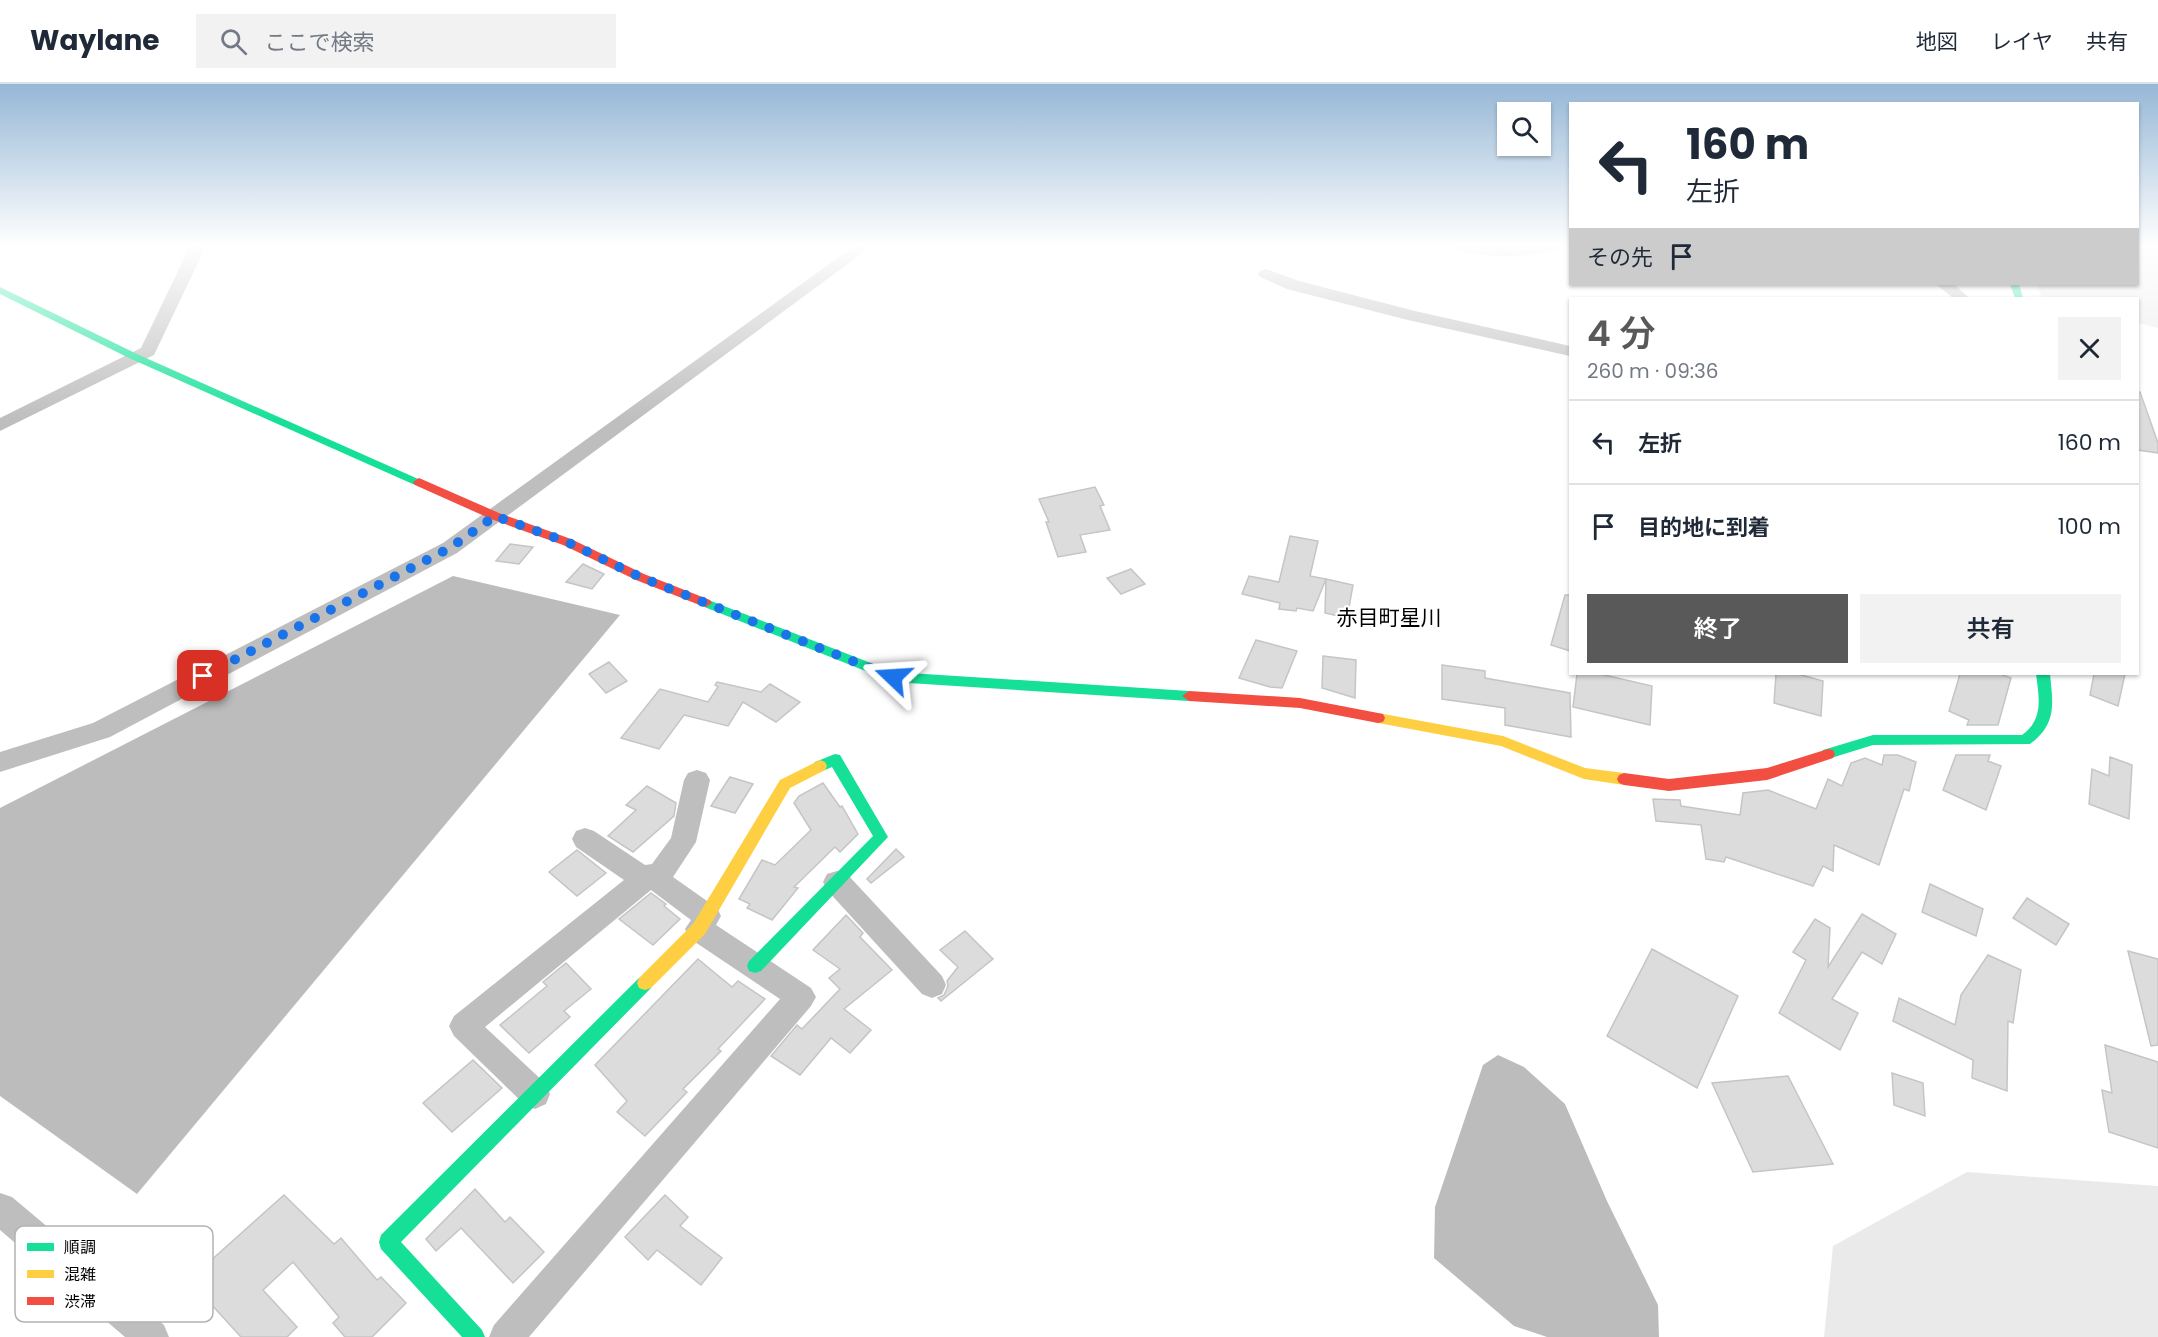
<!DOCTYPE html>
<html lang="ja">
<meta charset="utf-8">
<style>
:root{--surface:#fff;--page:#f2f2f3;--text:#1f2937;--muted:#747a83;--line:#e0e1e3;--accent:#595959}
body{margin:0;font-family:Poppins,"Noto Sans JP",sans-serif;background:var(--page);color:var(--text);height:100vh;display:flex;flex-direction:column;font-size:22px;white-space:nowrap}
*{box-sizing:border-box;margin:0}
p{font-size:20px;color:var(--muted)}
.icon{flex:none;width:33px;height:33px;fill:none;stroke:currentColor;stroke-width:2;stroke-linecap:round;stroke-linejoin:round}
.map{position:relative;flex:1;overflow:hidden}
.sheet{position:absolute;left:1569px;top:213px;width:570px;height:378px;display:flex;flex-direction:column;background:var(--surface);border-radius:0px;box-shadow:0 2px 4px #0004}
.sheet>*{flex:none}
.banner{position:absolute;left:1569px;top:18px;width:570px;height:183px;border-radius:0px;box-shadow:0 2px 4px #0004;background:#fff;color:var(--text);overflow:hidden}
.buttons{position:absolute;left:1497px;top:18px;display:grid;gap:12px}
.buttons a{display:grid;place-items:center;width:54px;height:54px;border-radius:0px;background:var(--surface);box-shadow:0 2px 4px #0004;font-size:30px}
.pin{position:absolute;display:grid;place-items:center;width:51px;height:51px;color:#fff;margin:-26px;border-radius:12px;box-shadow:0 3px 9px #0006}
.me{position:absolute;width:66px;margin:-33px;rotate:290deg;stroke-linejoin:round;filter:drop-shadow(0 0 4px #0008)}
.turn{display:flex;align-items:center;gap:21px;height:126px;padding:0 18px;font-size:27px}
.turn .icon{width:78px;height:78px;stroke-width:2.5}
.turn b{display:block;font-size:42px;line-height:51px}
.then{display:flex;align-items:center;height:57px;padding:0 18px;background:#0003;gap:12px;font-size:22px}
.round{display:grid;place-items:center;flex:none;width:63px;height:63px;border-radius:0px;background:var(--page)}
.summary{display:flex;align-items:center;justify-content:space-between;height:102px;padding:0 18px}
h1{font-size:36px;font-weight:600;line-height:45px;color:var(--accent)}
.action{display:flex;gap:12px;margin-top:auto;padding:12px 18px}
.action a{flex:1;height:69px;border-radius:0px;background:var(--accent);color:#fff;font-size:24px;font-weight:600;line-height:69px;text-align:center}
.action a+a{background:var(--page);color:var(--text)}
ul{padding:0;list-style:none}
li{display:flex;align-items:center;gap:18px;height:84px;padding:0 18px;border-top:2px solid var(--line)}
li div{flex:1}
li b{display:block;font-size:22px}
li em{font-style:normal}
header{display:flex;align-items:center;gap:36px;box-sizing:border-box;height:84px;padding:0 30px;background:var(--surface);border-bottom:2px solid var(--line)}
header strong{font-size:28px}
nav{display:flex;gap:33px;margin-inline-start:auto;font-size:21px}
.search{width:420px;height:54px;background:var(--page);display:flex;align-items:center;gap:15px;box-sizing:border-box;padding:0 21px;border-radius:0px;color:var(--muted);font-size:22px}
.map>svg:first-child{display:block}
.green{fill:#eaeaea}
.water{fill:#bcbcbc}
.building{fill:#dcdcdc;stroke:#c5c5c5;stroke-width:1.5}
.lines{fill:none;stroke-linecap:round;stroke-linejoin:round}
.street{fill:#bebebe;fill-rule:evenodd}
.fast{fill:#16e098;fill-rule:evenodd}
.slow{fill:#ffcf43;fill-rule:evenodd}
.jam{fill:#f24e42;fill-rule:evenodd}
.route{stroke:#1a73e8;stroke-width:10;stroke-dasharray:0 18}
.labels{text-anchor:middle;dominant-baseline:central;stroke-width:4.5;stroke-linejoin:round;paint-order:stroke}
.quarter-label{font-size:21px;fill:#000;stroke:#fff}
.key{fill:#fff;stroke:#b2b2b2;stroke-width:1.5}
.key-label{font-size:16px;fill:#000}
</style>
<header>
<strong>Waylane</strong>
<div class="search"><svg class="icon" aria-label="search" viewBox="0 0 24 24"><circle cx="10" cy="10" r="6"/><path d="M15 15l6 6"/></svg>ここで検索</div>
<nav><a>地図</a><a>レイヤ</a><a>共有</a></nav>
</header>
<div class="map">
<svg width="2158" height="1253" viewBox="0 0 2158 1253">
<rect width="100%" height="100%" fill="#fff"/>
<g class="green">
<path d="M 2138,162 L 2158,162 L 2158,244 L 2138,239 L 2138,214 L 2042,214 L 2037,200 L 2138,200 Z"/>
<path d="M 1967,1088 L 2158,1102 L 2158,1253 L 1824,1253 L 1833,1162 Z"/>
</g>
<g class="water">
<path d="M 453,492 L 620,531 L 137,1110 L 0,1012 L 0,724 Z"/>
<path d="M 1498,971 L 1524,983 L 1565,1020 L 1607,1117 L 1658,1221 L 1659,1253 L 1547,1253 L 1514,1242 L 1434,1174 L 1435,1123 L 1483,981 Z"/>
</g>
<g class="building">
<path d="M 2140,308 L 2158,359 L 2158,369 L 2138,366 L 2138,309 Z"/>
<path d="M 1095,403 L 1104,421 L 1100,422 L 1110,446 L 1080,451 L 1086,468 L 1058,473 L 1046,438 L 1049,438 L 1039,415 Z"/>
<path d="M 1290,452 L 1318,457 L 1310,492 L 1326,495 L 1313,527 L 1297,524 L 1296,527 L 1279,525 L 1280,519 L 1242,510 L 1249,492 L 1279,498 Z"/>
<path d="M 510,460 L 533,463 L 519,480 L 496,477 Z"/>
<path d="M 583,480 L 604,490 L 592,505 L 566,498 Z"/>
<path d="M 1131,485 L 1145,500 L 1121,510 L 1107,494 Z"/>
<path d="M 1326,495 L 1353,501 L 1347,534 L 1325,529 Z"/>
<path d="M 1565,511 L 1570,511 L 1570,567 L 1551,561 Z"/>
<path d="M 1256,556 L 1297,567 L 1282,604 L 1270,603 L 1239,594 Z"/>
<path d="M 1323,572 L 1356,576 L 1355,614 L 1322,604 Z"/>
<path d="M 609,578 L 627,597 L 606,609 L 589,590 Z"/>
<path d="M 1442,581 L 1485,587 L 1485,594 L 1570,609 L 1571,653 L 1505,641 L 1505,624 L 1442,615 Z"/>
<path d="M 1577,590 L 1600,590 L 1652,602 L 1650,641 L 1573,623 Z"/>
<path d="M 1776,590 L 1798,590 L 1823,597 L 1821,632 L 1774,619 Z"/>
<path d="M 1960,590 L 2000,590 L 2011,594 L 1998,641 L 1967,641 L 1969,636 L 1949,627 Z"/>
<path d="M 2094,590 L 2125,590 L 2118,622 L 2090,611 Z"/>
<path d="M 717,598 L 761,608 L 770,600 L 800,618 L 776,638 L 743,618 L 728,642 L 684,631 L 659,665 L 621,654 L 660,605 L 708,618 L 718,603 L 715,601 Z"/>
<path d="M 1884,671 L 1898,671 L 1916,678 L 1909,707 L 1904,705 L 1879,781 L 1834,761 L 1833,787 L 1823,782 L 1813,802 L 1726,773 L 1724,778 L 1706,775 L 1701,741 L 1656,737 L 1653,715 L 1680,716 L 1681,722 L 1740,731 L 1743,709 L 1768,706 L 1816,725 L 1828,695 L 1842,702 L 1851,679 L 1865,674 L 1882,681 Z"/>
<path d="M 1956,671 L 1990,671 L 1988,677 L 2001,682 L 1986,726 L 1943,706 Z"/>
<path d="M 2110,673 L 2132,681 L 2129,735 L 2089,720 L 2092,685 L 2109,692 Z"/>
<path d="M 730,693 L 753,700 L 735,729 L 711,722 Z"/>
<path d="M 823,699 L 840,723 L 842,722 L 858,750 L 840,768 L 835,763 L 794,803 L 798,804 L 772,836 L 747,824 L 750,820 L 739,815 L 762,776 L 775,781 L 811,746 L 794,719 L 799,712 Z"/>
<path d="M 647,702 L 676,719 L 674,732 L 633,768 L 608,752 L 636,726 L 626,721 Z"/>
<path d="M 896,765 L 904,773 L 871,799 L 867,795 Z"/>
<path d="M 577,766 L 606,789 L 577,812 L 549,788 Z"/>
<path d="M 1930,800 L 1983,825 L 1976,852 L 1922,828 Z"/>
<path d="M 651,809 L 666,820 L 664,822 L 680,835 L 653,861 L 619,835 Z"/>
<path d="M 2027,814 L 2069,840 L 2056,861 L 2013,834 Z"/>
<path d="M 1862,830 L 1896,850 L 1882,880 L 1862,868 L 1832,915 L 1858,929 L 1840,966 L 1779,929 L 1806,876 L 1793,868 L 1815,835 L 1830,844 L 1828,883 Z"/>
<path d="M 846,831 L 863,849 L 860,853 L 892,886 L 844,925 L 871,946 L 850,969 L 831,954 L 800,991 L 771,972 L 797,941 L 802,945 L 840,905 L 829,894 L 840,885 L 813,866 Z"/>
<path d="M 965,847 L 993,875 L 941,917 L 938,914 L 944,911 L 948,902 L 947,897 L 958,883 L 940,866 Z"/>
<path d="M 1652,865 L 1738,912 L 1697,1004 L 1607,952 Z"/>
<path d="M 2128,867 L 2158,875 L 2158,961 L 2151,962 Z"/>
<path d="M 1988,871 L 2021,886 L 2013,939 L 2008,937 L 2007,1007 L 1972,994 L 1973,976 L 1893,937 L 1899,914 L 1955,941 L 1961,911 Z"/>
<path d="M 698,875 L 732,903 L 738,897 L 765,915 L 718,965 L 721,967 L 683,1005 L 687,1008 L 645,1052 L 617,1028 L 627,1017 L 595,981 Z"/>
<path d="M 566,879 L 591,905 L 564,927 L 570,933 L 529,969 L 500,941 L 547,902 L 543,898 Z"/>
<path d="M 2105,961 L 2158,978 L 2158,1064 L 2109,1048 L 2102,1006 L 2112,1009 Z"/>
<path d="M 473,976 L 502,1004 L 452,1048 L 423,1019 Z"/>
<path d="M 1892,989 L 1923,999 L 1925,1032 L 1894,1021 Z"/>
<path d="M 1788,992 L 1833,1080 L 1753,1088 L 1712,999 Z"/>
<path d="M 475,1105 L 505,1138 L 510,1133 L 544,1168 L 513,1199 L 461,1144 L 436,1167 L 426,1155 Z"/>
<path d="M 284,1111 L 334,1160 L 341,1154 L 377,1196 L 381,1193 L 406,1219 L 372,1253 L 345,1253 L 333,1239 L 339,1233 L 293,1178 L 263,1206 L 297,1243 L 287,1253 L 241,1253 L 189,1196 Z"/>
<path d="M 665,1111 L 688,1133 L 680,1142 L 722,1174 L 701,1201 L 657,1166 L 648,1176 L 625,1153 Z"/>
</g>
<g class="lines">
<g class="street">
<path d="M 190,162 L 206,162 L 154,271 L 0,347 L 0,334 L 141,264 Z"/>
<path d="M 854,162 L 872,162 L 457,469 L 110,653 L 0,688 L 0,668 L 93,639 L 443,459 Z"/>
<path d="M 1451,162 L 1561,162 L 1559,165 C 1523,174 1489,175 1453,165 Z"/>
<path d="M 1266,185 L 1299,197 L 1415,227 L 1570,262 L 1570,272 L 1408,236 L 1287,205 L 1260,193 L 1258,190 L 1260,187 Z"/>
<path d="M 1936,200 L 1954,200 L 1969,214 L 1953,214 Z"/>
<path d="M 697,686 L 706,689 L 710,696 L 696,758 L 673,793 L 717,824 L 721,832 L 716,841 L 811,904 L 816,913 L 811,922 L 529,1253 L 489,1253 L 494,1241 L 780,915 L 689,854 L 685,845 L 691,836 L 651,806 L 485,943 L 546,1000 L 550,1010 L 546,1020 L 535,1025 L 524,1020 L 454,952 L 449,942 L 454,932 L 624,796 L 576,763 L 572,755 L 576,747 L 585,744 L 594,747 L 645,781 L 652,780 L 671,754 L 684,696 L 688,689 Z"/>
<path d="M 837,787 L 847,790 L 942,892 L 946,901 L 942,910 L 932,914 L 922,910 L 827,806 L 823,798 L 827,790 Z"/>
<path d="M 0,1109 L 12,1113 L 164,1241 L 169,1253 L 125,1253 L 0,1146 Z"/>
</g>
<g class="fast">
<path d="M 2010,200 L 2019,200 L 2023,214 L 2015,214 Z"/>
<path d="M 0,203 L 137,270 L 425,398 L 423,401 L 415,401 L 129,274 L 0,210 Z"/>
<path d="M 706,515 L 894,588 L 1189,607 L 1196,612 L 1189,617 L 893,598 L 702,522 L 700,519 Z"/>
<path d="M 2036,590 L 2050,590 C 2053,620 2057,640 2030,660 L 1873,661 L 1828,675 L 1823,674 L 1821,670 L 1823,666 L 1873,651 L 2022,651 C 2044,635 2039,614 2036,590 Z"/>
<path d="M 835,670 L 840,671 L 888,753 L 761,887 L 755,889 L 749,887 L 747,882 L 749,877 L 873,752 L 832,683 L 820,688 L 815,686 L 813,682 L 815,678 Z"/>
<path d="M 645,892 L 651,894 L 653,899 L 651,904 L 401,1158 L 482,1246 L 485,1253 L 462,1253 L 381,1165 L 379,1158 L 381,1151 L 639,894 Z"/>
</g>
<g class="slow">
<path d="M 1378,629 L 1503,652 L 1585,684 L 1624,689 L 1629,691 L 1631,695 L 1629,699 L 1624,701 L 1584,695 L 1501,662 L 1373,638 L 1371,634 L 1373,630 Z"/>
<path d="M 820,676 L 825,678 L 827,682 L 825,686 L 790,704 L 705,850 L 651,904 L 645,906 L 639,904 L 637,899 L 639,894 L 693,840 L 780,696 Z"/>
</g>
<g class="jam">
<path d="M 419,394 L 499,429 L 571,455 L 644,490 L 710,516 L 712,519 L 706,523 L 702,522 L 636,496 L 563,461 L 491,435 L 415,401 L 413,398 Z"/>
<path d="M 1189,607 L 1300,614 L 1378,629 L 1383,630 L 1385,634 L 1383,638 L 1378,639 L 1300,624 L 1189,617 L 1182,612 Z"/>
<path d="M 1828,665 L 1833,666 L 1835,670 L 1833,674 L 1767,696 L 1669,707 L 1624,701 L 1619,699 L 1617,695 L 1619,691 L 1624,689 L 1669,695 L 1767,684 Z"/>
</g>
</g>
<linearGradient id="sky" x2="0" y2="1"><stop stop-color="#96b7d6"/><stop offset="0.48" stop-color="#fff"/><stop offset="1" stop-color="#fff" stop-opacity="0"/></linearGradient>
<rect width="2158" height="337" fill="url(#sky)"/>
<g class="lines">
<path class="route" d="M 203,592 L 450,464 L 495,432 L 567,458 L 640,493 L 893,593"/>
</g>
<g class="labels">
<g class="quarter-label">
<text x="1389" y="533">赤目町星川</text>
</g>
</g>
<rect x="15" y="1142" width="198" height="96" rx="9" class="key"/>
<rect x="27" y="1159" width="27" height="8" fill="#16e098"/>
<rect x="27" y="1186" width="27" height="8" fill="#ffcf43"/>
<rect x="27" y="1213" width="27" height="8" fill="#f24e42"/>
<g class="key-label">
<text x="64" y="1169">順調</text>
<text x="64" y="1196">混雑</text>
<text x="64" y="1223">渋滞</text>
</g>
</svg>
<div class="buttons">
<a><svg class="icon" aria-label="search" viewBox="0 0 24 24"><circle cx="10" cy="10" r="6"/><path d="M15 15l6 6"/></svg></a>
</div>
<div class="pin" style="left:203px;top:592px;background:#d93025"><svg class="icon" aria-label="arrive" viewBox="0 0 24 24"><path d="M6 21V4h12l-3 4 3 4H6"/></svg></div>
<svg class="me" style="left:893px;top:593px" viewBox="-20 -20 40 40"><path d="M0-17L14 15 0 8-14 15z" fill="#1a73e8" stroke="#fff" stroke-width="4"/></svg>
<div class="banner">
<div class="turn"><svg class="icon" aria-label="left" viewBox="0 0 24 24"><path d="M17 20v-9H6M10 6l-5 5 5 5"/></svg><div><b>160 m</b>左折</div></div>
<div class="then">その先<svg class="icon" aria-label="arrive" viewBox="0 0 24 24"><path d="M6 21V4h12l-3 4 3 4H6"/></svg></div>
</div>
<section class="sheet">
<div class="summary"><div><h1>4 分</h1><p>260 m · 09:36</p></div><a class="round"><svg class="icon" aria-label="close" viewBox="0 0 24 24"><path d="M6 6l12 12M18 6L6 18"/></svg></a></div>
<ul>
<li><svg class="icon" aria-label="left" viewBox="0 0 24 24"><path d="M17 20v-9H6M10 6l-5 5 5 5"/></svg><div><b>左折</b></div><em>160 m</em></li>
<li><svg class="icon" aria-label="arrive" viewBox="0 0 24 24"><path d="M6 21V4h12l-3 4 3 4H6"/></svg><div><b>目的地に到着</b></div><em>100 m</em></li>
</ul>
<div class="action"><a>終了</a><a>共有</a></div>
</section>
</div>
